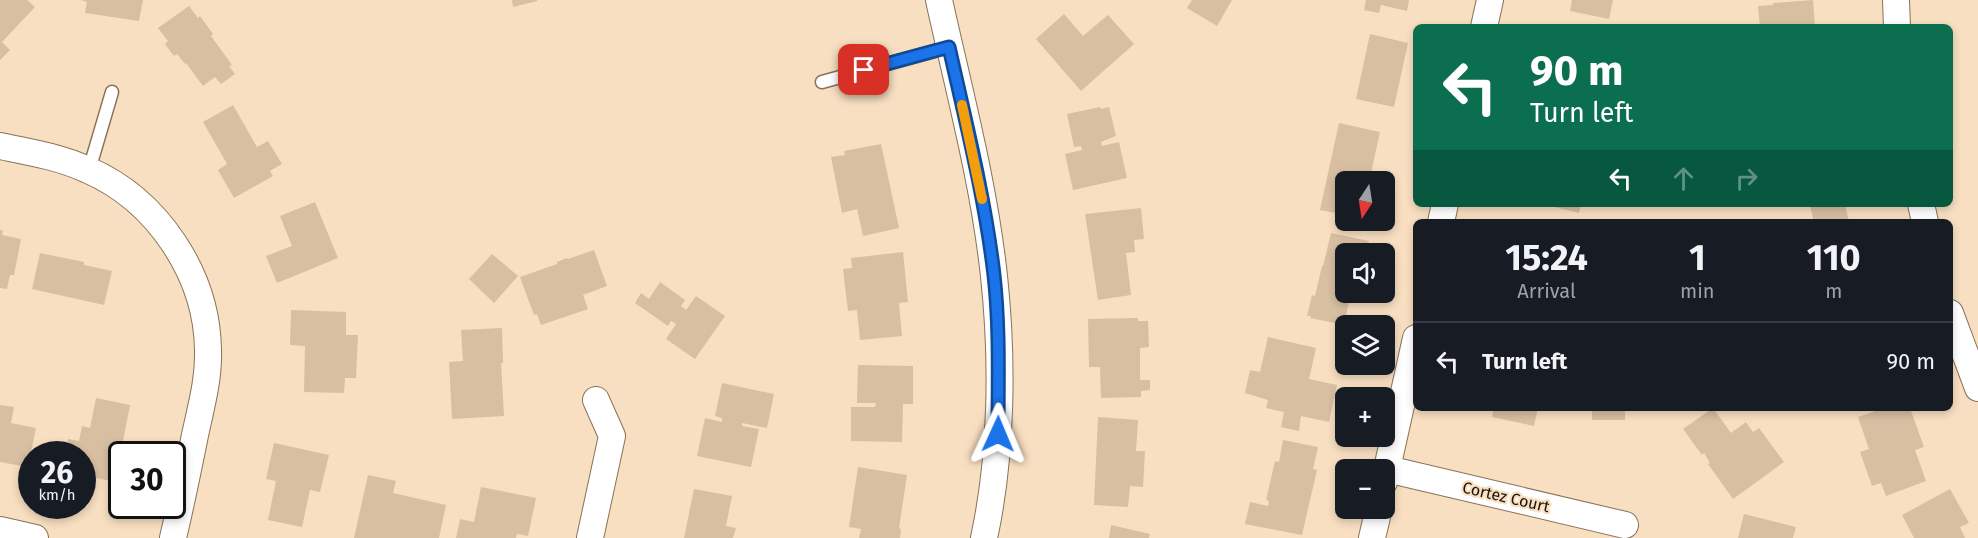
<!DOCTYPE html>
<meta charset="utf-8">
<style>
:root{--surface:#171b24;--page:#242831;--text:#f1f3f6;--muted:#9ea1a6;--line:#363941}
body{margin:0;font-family:"Fira Sans",sans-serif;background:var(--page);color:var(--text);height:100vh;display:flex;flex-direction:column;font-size:22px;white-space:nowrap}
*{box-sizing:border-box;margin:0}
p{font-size:20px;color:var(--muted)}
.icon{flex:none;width:33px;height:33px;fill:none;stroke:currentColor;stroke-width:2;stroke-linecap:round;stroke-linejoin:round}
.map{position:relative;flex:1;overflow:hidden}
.sheet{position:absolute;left:1413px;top:219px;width:540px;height:192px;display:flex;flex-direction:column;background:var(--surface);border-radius:9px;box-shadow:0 3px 9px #0003}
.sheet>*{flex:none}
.banner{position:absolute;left:1413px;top:24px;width:540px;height:183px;border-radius:9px;box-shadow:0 3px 9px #0003;background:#0b6e4f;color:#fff;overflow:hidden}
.needle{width:39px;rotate:192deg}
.tools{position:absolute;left:1335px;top:171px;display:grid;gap:12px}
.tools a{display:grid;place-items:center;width:60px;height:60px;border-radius:9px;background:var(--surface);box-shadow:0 3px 9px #0003;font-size:30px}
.speed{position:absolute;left:18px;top:441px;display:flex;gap:12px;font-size:30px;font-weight:700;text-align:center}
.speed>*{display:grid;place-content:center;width:78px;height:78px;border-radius:50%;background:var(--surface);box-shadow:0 3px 9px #0003;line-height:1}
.speed small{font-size:15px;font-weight:400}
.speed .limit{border:3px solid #111;border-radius:9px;background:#fff;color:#111}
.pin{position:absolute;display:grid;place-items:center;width:51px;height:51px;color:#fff;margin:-26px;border-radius:12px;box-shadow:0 3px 9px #0006}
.me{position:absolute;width:66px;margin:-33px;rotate:1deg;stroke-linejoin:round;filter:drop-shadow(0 0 4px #0008)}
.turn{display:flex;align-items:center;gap:21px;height:126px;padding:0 18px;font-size:27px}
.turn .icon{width:78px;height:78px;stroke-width:2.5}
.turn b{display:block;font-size:42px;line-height:51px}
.lanes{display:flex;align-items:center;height:57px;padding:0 18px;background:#0003;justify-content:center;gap:30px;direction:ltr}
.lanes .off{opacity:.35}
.eta{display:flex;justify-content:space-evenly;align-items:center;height:102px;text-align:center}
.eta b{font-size:36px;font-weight:700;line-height:42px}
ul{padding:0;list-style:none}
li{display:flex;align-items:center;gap:18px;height:78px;padding:0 18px;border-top:2px solid var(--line)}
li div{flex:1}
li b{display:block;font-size:22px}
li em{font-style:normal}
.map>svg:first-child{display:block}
.building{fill:#d8bfa2}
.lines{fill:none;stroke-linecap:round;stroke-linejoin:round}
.lane-casing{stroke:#887257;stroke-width:15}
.street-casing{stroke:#887257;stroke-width:28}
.lane{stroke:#fff;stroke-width:12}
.street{stroke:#fff;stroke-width:26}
.route-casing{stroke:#114b97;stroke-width:15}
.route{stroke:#1a73e8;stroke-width:10}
.slow{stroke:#f59e0b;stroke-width:10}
.labels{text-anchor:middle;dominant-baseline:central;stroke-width:4.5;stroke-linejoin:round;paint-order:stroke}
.street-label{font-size:16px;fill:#1c1409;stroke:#f8dfc1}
</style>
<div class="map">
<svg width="1978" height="538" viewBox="0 0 1978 538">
<rect width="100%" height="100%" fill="#f8dfc1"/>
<g class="building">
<path d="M 0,0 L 27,0 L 35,7 L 2,42 L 10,50 L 0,60 Z"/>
<path d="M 81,0 L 143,0 L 139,21 L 85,13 L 87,2 Z"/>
<path d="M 512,0 L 537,0 L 537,1 L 513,7 Z"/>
<path d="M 1192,0 L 1232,0 L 1217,26 L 1187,8 Z"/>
<path d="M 1366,0 L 1409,0 L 1407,11 L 1381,5 L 1379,13 L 1364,10 Z"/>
<path d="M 1572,0 L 1613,0 L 1609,19 L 1570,11 Z"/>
<path d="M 1813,0 L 1815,27 L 1760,27 L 1758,6 L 1773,5 L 1773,3 Z"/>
<path d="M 189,6 L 198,18 L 200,16 L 213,34 L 211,36 L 232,65 L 229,66 L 235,74 L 221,84 L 215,77 L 203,86 L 186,63 L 185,64 L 177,54 L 174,56 L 165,44 L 168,41 L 158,28 Z"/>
<path d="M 1064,14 L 1083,36 L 1108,15 L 1134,44 L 1081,91 L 1036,39 Z"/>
<path d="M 1370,34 L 1408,43 L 1394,107 L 1356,99 Z"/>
<path d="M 233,105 L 257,147 L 268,141 L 282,164 L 270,171 L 273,176 L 234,198 L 218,170 L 227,164 L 203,122 Z"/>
<path d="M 1100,107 L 1101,109 L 1109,107 L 1116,136 L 1101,142 L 1102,146 L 1119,142 L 1127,178 L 1073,190 L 1065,154 L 1082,150 L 1081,146 L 1074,147 L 1067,114 Z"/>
<path d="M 1339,123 L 1380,132 L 1369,182 L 1346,182 L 1346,215 L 1320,210 Z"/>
<path d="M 881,144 L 899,228 L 863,236 L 857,209 L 842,213 L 831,157 L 845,155 L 844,151 Z"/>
<path d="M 315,202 L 338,258 L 277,283 L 266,256 L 292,246 L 280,216 Z"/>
<path d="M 1543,204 L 1581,204 L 1579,213 Z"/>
<path d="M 1819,204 L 1845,204 L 1849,222 L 1814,222 L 1810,206 Z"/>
<path d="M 1141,208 L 1144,239 L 1134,240 L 1135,252 L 1126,253 L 1131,295 L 1098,300 L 1085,214 Z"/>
<path d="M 0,230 L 3,231 L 2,235 L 21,239 L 14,275 L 10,275 L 7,289 L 0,288 Z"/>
<path d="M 1331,233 L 1369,241 L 1366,254 L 1346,254 L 1346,292 L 1356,292 L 1355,298 L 1350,297 L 1344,325 L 1310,318 L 1311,316 L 1307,316 L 1312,295 L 1315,296 L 1322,266 L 1323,266 Z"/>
<path d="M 594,250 L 607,286 L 583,295 L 588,309 L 541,325 L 537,314 L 534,315 L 520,277 L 557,264 L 557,262 L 567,258 L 568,259 Z"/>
<path d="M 903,252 L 908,302 L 899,303 L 902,336 L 860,340 L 857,310 L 848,311 L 843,269 L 852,268 L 851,258 Z"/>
<path d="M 40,253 L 84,262 L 84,265 L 112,271 L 104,305 L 32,289 Z"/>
<path d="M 492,254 L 518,276 L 494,303 L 469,279 Z"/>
<path d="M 660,282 L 685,300 L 681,306 L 686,310 L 696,296 L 725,316 L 695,359 L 666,339 L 676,324 L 671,321 L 668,326 L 635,303 L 641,293 L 649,299 Z"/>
<path d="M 291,310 L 346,312 L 346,335 L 358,335 L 356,378 L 345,378 L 344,393 L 304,392 L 305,346 L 290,345 Z"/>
<path d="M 1138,318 L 1138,321 L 1148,321 L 1149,347 L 1140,348 L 1140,380 L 1150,380 L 1150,390 L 1141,391 L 1141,397 L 1101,398 L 1100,367 L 1089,367 L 1088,319 Z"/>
<path d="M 502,328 L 503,363 L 501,363 L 504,416 L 452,419 L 449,362 L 463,361 L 461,330 Z"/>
<path d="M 1268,337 L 1316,348 L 1309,379 L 1337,385 L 1329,422 L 1301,416 L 1299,431 L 1281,427 L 1284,412 L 1266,408 L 1268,400 L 1245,393 L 1250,370 L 1260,372 Z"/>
<path d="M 858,365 L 913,366 L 913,404 L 903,404 L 902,442 L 851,441 L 851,407 L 875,407 L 876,403 L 857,403 Z"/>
<path d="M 722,383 L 774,394 L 767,428 L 742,423 L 742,426 L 759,429 L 751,467 L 697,456 L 705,418 L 722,422 L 722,418 L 715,416 Z"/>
<path d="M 96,398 L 130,405 L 119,462 L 115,462 L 111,481 L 82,475 L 82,454 L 65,454 L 68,439 L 79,441 L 82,426 L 90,428 Z"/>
<path d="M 0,405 L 14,407 L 11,423 L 36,428 L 28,467 L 0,462 Z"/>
<path d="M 1494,408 L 1538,408 L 1534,426 L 1492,417 Z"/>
<rect x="1592" y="408" width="33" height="12"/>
<path d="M 1713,408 L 1731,433 L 1746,422 L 1753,432 L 1759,428 L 1784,462 L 1733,499 L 1708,464 L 1710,463 L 1704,453 L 1702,455 L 1683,429 Z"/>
<path d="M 1884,408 L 1910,408 L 1924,447 L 1915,450 L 1926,481 L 1886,496 L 1881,483 L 1872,486 L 1860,452 L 1869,449 L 1858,417 Z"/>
<path d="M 1098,417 L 1138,420 L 1136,451 L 1145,451 L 1143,487 L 1130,486 L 1128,507 L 1094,505 Z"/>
<path d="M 1283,440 L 1318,447 L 1313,469 L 1317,470 L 1302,535 L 1245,524 L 1250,502 L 1268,506 L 1269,501 L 1266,500 L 1275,461 L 1279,462 Z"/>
<path d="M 274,443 L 329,455 L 320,492 L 310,490 L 302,527 L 268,520 L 276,481 L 266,479 Z"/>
<path d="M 858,467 L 907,475 L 899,528 L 901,529 L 900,538 L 859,538 L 861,529 L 849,527 Z"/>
<path d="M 368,475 L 396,481 L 393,493 L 446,505 L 439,538 L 354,538 Z"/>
<path d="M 481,487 L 536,498 L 528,536 L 517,534 L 516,538 L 456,538 L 460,519 L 474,522 Z"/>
<path d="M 694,489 L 732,496 L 726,526 L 736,528 L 733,538 L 684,538 Z"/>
<path d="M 1950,489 L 1969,523 L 1960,527 L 1965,538 L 1914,538 L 1902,515 Z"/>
<path d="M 1744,514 L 1796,527 L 1793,538 L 1738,538 Z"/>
<path d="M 1111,525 L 1150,534 L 1149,538 L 1109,538 Z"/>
</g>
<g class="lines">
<g class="lane-casing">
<g id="lane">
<path d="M 822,82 L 949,47"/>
<path d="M 89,170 L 112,92"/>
</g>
</g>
<g class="street-casing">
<g id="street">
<path d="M 939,0 C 959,91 984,183 994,276 C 1003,360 1002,455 984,538"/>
<path d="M 1896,0 L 1897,27"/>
<path d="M 1484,27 L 1490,0"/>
<path d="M 0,146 C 30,152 60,157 88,170 C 157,200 207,274 208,350 C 209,379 201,407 195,435 C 188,470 181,504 173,538"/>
<path d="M 1921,204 L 1925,222"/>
<path d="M 1441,222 L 1445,204"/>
<path d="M 1950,313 L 1978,388"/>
<path d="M 1387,469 L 1625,525"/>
<path d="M 1384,482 L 1416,338"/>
<path d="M 0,530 L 35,538"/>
<path d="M 590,538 L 612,436 L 596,400"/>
<path d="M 1372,538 L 1379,508"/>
</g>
</g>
<use href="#lane" class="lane"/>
<use href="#street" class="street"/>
</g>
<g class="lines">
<g class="route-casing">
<path id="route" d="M 864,70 L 949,47 C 966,123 985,198 994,275 C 1000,328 998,381 998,434"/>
</g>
<use href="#route" class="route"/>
<path class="slow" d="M 962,105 L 982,199"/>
</g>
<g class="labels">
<g class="street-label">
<text transform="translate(1506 497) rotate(13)">Cortez Court</text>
</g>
</g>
</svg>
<div class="tools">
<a><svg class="needle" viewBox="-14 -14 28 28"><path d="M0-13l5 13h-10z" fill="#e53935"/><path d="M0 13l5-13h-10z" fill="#9ea1a6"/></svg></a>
<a><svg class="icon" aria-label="sound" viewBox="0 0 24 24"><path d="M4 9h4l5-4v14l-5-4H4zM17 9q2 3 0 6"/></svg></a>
<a><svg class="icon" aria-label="layers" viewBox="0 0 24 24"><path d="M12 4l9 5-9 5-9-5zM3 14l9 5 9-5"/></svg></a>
<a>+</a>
<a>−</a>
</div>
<div class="speed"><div>26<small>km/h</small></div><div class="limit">30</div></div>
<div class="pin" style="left:864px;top:70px;background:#d93025"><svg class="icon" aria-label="arrive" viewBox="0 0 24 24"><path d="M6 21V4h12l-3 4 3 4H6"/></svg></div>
<svg class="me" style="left:998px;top:434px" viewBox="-20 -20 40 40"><path d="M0-17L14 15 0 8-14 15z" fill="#1a73e8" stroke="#fff" stroke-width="4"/></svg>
<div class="banner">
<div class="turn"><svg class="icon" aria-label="left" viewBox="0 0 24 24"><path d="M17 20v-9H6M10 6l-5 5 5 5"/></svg><div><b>90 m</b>Turn left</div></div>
<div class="lanes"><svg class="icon" aria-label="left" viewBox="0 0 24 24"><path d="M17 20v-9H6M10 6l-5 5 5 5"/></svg><svg class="icon off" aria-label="ahead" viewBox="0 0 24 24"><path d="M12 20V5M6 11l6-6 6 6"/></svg><svg class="icon off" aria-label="right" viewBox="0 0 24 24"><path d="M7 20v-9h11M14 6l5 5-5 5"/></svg></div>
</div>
<section class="sheet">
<div class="eta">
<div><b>15:24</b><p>Arrival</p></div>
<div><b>1</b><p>min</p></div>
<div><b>110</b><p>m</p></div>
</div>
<ul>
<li><svg class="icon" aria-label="left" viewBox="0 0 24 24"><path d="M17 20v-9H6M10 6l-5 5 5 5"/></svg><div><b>Turn left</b></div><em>90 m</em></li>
</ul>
</section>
</div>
